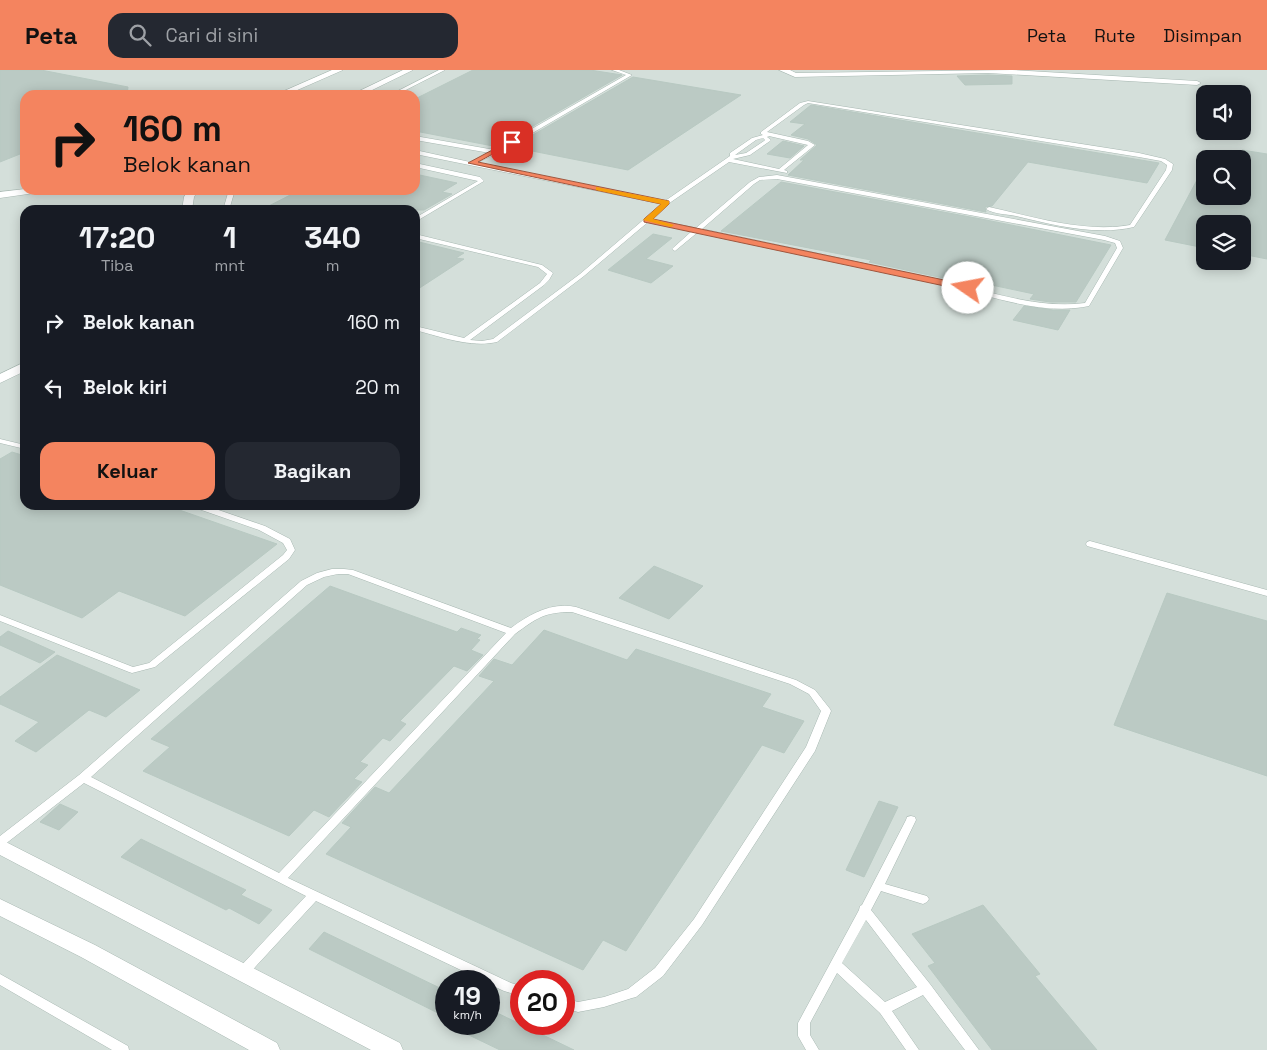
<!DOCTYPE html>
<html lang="id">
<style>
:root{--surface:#171b24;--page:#242831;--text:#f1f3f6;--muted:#9ea1a6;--accent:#f4845f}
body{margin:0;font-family:"Space Grotesk",sans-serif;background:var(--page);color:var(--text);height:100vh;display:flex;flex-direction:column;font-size:19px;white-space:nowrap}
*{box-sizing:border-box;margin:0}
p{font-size:16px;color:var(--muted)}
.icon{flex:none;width:28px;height:28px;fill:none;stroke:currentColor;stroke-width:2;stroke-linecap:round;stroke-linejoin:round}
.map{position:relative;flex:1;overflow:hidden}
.drawer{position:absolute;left:20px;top:135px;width:400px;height:305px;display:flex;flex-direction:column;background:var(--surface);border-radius:15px;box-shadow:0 2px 12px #0003}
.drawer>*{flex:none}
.banner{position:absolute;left:20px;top:20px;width:400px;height:105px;border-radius:15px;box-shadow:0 2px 12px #0003;background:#f4845f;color:#111;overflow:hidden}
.buttons{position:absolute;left:1196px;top:15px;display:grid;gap:10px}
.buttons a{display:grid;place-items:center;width:55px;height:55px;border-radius:10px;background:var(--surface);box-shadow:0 2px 12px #0003;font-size:25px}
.speed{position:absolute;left:435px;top:900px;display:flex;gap:10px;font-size:25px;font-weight:700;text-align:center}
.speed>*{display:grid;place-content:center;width:65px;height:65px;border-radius:50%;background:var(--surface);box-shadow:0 2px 12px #0003;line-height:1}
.speed small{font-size:12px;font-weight:400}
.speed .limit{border:8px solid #d22;background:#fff;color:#111}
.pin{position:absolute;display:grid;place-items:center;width:42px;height:42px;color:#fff;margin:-21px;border-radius:10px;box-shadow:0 2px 8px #0006}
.me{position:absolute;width:55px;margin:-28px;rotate:282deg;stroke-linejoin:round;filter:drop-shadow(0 0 4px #0008)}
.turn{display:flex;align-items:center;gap:18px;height:105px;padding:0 20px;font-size:22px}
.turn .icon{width:65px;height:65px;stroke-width:2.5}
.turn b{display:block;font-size:35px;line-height:42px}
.eta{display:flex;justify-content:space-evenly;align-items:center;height:85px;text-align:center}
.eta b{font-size:30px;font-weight:800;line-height:35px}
.cta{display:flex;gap:10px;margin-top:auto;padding:10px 20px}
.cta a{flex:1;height:58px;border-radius:15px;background:var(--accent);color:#111;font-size:20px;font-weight:800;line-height:58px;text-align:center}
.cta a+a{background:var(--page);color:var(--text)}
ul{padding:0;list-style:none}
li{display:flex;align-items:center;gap:15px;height:65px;padding:0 20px}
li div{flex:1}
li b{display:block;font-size:19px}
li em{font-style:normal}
header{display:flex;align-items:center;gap:30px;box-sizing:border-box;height:70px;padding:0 25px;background:var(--accent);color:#111}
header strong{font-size:24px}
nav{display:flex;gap:28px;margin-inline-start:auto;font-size:18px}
.search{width:350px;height:45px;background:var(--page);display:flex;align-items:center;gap:12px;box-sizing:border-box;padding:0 18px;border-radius:15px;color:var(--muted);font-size:19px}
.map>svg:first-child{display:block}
.built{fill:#d4dfda;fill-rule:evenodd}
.building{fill:#bbcac4;stroke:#b8c9c2}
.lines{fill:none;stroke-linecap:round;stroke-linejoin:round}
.service-casing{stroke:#a8b8b2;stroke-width:1}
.minor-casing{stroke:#a8b8b2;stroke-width:1}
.service{fill:#fff;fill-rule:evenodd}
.minor{fill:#fff;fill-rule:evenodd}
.route{fill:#f4845f;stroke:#9f563e}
.slow{fill:#f59e0b}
</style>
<header>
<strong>Peta</strong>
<div class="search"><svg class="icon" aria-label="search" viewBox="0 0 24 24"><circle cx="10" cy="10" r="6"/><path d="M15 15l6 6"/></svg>Cari di sini</div>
<nav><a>Peta</a><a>Rute</a><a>Disimpan</a></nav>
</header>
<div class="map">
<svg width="1267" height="980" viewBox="0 0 1267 980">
<rect width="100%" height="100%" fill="#e6efeb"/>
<path class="built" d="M 0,0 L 1267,0 L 1267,980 L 0,980 ZM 1205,24 L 1242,24 L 1242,61 L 1205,61 ZM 25,25 L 415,25 L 415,120 L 25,120 ZM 1205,89 L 1242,89 L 1242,126 L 1205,126 ZM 25,140 L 415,140 L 415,435 L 25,435 ZM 1205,154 L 1242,154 L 1242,191 L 1205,191 ZM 446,911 L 489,911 L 489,954 L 446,954 ZM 521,911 L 564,911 L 564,954 L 521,954 Z"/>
<g class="building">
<path d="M 0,0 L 41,0 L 128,17 L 127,25 L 25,25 L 25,82 L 0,92 Z"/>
<path d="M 473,0 L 590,0 L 622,5 L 500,75 L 493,76 L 415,61 L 415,29 Z"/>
<path d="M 988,5 L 1012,6 L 1012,14 L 965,15 L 957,6 Z"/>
<path d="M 633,7 L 741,25 L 628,100 L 512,77 Z"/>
<path d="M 811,35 L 965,61 L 1159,93 L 1147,113 L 1028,92 L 992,136 L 985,137 L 986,142 L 788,105 L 804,90 L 800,90 L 817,75 L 808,69 L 791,65 L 805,54 L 790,52 Z"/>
<path d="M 783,71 L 804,76 L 790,88 L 767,84 Z"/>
<path d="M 1242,80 L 1267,84 L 1267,189 L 1242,184 L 1242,154 L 1205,154 L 1205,178 L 1165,170 L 1205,95 L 1205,126 L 1242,126 Z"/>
<path d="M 415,104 L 457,113 L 442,122 L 452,124 L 424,140 L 261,140 L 300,120 L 415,120 Z"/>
<path d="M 781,112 L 981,149 L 1111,175 L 1076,232 L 1050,232 L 1030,229 L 1034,224 L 982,213 L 980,216 L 869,192 L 871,190 L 721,161 Z"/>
<path d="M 653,164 L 672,168 L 646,189 L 673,196 L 651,213 L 608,200 Z"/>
<path d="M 415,171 L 464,183 L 456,188 L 464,189 L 415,221 Z"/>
<path d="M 1024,236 L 1053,240 L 1070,240 L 1058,260 L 1013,250 Z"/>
<path d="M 12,382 L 25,386 L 25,435 L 165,435 L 277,474 L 185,546 L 119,521 L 82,548 L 0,515 L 0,389 Z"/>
<path d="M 654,496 L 703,516 L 669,549 L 619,528 Z"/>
<path d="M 330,516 L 457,562 L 461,558 L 481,565 L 477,569 L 480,570 L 471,580 L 483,585 L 467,601 L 454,596 L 400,651 L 406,654 L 390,671 L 383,668 L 360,692 L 368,695 L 354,709 L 362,712 L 329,747 L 314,740 L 289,766 L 143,701 L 170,677 L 151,669 Z"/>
<path d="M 1167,523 L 1267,551 L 1267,706 L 1114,655 Z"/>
<path d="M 544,560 L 627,590 L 636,579 L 771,624 L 762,637 L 804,651 L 784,683 L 762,675 L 626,881 L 603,870 L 583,900 L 326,784 L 351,757 L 342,753 L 375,717 L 389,723 L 494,611 L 479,606 L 494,589 L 512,595 Z"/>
<path d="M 8,561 L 55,582 L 40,593 L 0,575 L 0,567 Z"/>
<path d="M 57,585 L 140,620 L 106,647 L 89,640 L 36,682 L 15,671 L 39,652 L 0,634 L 0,627 Z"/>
<path d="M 879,731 L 898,737 L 864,807 L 846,800 Z"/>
<path d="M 60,734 L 78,742 L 59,760 L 40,752 Z"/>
<path d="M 141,769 L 246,820 L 241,825 L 272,840 L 259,854 L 229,838 L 226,840 L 121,787 Z"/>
<path d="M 983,835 L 1040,904 L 1035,906 L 1097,980 L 992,980 L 928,896 L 935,893 L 912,864 Z"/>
<path d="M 324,862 L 446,921 L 446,947 L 309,879 Z"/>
<path d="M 489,939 L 574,980 L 500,980 L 446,954 L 489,954 Z"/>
</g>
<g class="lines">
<g class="service-casing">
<g id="service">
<path d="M 439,0 L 445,0 L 396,25 L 390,25 Z"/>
<path d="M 612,0 L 619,0 L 632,5 L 498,83 L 476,93 L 665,131 L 730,86 L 730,83 L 752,68 L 763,65 L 761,64 L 761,62 L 800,33 L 808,31 L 1139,83 L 1165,89 L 1173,94 L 1172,100 L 1134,157 C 1095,166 1054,155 1016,146 C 1006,144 994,144 986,139 L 989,137 C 1034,147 1084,163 1130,155 L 1166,100 L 1167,95 L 1161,91 L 1139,87 L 808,33 L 804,35 L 767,62 L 808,71 L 815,75 L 784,100 L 787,101 L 787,103 L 729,92 L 668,134 L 651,149 L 696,158 L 750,112 L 759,107 L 777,105 L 1105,166 L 1120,171 L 1123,178 L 1089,236 C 1042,246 993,226 947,216 C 865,197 781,179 698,162 L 675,181 L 672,179 L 673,178 L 692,161 L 648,152 L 584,206 L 497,272 C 470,278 442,267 415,260 L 415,256 L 464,268 L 540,213 L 547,204 L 538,197 L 415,168 L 415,164 L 542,195 L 553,203 L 549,210 L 544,215 L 470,270 L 482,271 L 493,269 L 580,204 L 662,134 L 415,84 L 415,80 L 470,92 L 490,83 L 415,70 L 415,66 L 495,80 L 626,5 ZM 769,66 L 808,75 L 779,99 L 733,89 L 750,85 L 770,71 L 771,70 L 767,67 ZM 763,68 L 765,70 L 764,71 L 746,83 L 735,85 L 756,70 ZM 777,109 L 1104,170 L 1115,173 L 1117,178 L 1085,233 C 1038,239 992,222 947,212 C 865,193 783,176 702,159 L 754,114 L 760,110 Z"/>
<path d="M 415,93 L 480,107 L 484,111 L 415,152 L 415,148 L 478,111 L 415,97 Z"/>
<path d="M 192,120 L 235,120 L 229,140 L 223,140 L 228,123 L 190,123 L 189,122 Z"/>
<path d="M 0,369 L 25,375 L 25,379 L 0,373 Z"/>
<path d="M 192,435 L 204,435 L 265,456 L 290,469 L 295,480 L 289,489 L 155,597 L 132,603 L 129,602 L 0,551 L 0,545 L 133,597 L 149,593 L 283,485 L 287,480 L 283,473 L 259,460 L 193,437 Z"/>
<path d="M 1090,471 L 1267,520 L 1267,526 L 1087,476 L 1086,474 L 1087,472 Z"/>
<path d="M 332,499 L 344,499 L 353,500 L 511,558 C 530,544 551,532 576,537 L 796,610 L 815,620 L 830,639 L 831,641 L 815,681 L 702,855 L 663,906 L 636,927 L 632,928 L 604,937 L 578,942 L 564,938 L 564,928 L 578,932 L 604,927 L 628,919 L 655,898 L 694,849 L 806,677 L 821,641 L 809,624 L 790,614 L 572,542 C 544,542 537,548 515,564 L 288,808 L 511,913 L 521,916 L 521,926 L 504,921 L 489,914 L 489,911 L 484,911 L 316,831 L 246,907 L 242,908 L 238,907 L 236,903 L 238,899 L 306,826 L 84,713 L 4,775 L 0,776 L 0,766 L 79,705 L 301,511 L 317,503 ZM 338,504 L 348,504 L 506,563 L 279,803 L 91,707 L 307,515 L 324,507 Z"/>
<path d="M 911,746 L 915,747 L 916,750 L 885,814 L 927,826 L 929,829 L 927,832 L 923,834 L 881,821 L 871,840 L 930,914 L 979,980 L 965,980 L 923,925 L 892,941 L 919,980 L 906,980 L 880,943 L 837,903 L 810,953 L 810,965 L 819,980 L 806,980 L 798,966 L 798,953 L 859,840 L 860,836 L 862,835 L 906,750 L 907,747 ZM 866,850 L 917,917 L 885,932 L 842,893 Z"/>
<path d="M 0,904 L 128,976 L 129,980 L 112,980 L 0,915 Z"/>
</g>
</g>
<g class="minor-casing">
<g id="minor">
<path d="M 332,0 L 343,0 L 286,25 L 275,25 Z"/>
<path d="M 403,0 L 413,0 L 362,25 L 351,25 Z"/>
<path d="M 779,0 L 790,0 L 796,3 L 1012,0 L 1197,11 L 1201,13 L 1197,15 L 988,3 L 795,7 Z"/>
<path d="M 25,119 L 40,120 L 35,123 L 0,128 L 0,122 Z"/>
<path d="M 188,120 L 198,120 L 194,127 L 192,140 L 182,140 L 184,127 Z"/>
<path d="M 25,292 L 25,301 L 0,313 L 0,304 Z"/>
<path d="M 0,769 L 400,973 L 403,980 L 371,980 L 335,961 L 0,785 Z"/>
<path d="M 0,829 L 95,875 L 277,973 L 280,980 L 249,980 L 81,887 L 0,846 Z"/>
</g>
</g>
<use href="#service" class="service"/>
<use href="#minor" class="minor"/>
</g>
<path class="route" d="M 509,71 L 515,72 L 478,92 L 669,131 L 669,134 L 653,149 L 968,215 L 972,218 L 968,221 L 644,152 L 644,149 L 661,134 L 468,93 Z"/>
<path class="slow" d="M 596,117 L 669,131 L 669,134 L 653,149 L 674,155 L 671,157 L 643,150 L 661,134 L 596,120 Z"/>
</svg>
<div class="buttons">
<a><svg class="icon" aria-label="sound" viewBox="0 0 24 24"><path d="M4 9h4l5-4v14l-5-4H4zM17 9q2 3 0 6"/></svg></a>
<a><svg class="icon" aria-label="search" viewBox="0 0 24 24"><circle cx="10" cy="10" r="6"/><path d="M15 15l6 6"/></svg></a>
<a><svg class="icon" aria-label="layers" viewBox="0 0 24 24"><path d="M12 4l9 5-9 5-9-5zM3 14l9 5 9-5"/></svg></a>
</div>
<div class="speed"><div>19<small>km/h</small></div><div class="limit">20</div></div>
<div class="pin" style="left:512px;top:72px;background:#d93025"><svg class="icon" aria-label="arrive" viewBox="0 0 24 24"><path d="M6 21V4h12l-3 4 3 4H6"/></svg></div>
<svg class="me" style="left:968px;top:218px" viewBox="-20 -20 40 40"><circle r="19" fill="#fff"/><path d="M0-13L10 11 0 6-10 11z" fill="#f4845f"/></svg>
<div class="banner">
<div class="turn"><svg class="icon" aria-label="right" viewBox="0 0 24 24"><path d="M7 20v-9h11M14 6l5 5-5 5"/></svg><div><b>160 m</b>Belok kanan</div></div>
</div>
<section class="drawer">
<div class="eta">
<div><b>17:20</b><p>Tiba</p></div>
<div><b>1</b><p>mnt</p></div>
<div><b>340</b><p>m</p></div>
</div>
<ul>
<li><svg class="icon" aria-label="right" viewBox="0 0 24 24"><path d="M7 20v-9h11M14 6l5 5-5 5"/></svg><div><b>Belok kanan</b></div><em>160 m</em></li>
<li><svg class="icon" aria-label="left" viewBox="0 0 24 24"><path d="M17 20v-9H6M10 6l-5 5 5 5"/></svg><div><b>Belok kiri</b></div><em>20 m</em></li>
</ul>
<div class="cta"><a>Keluar</a><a>Bagikan</a></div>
</section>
</div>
